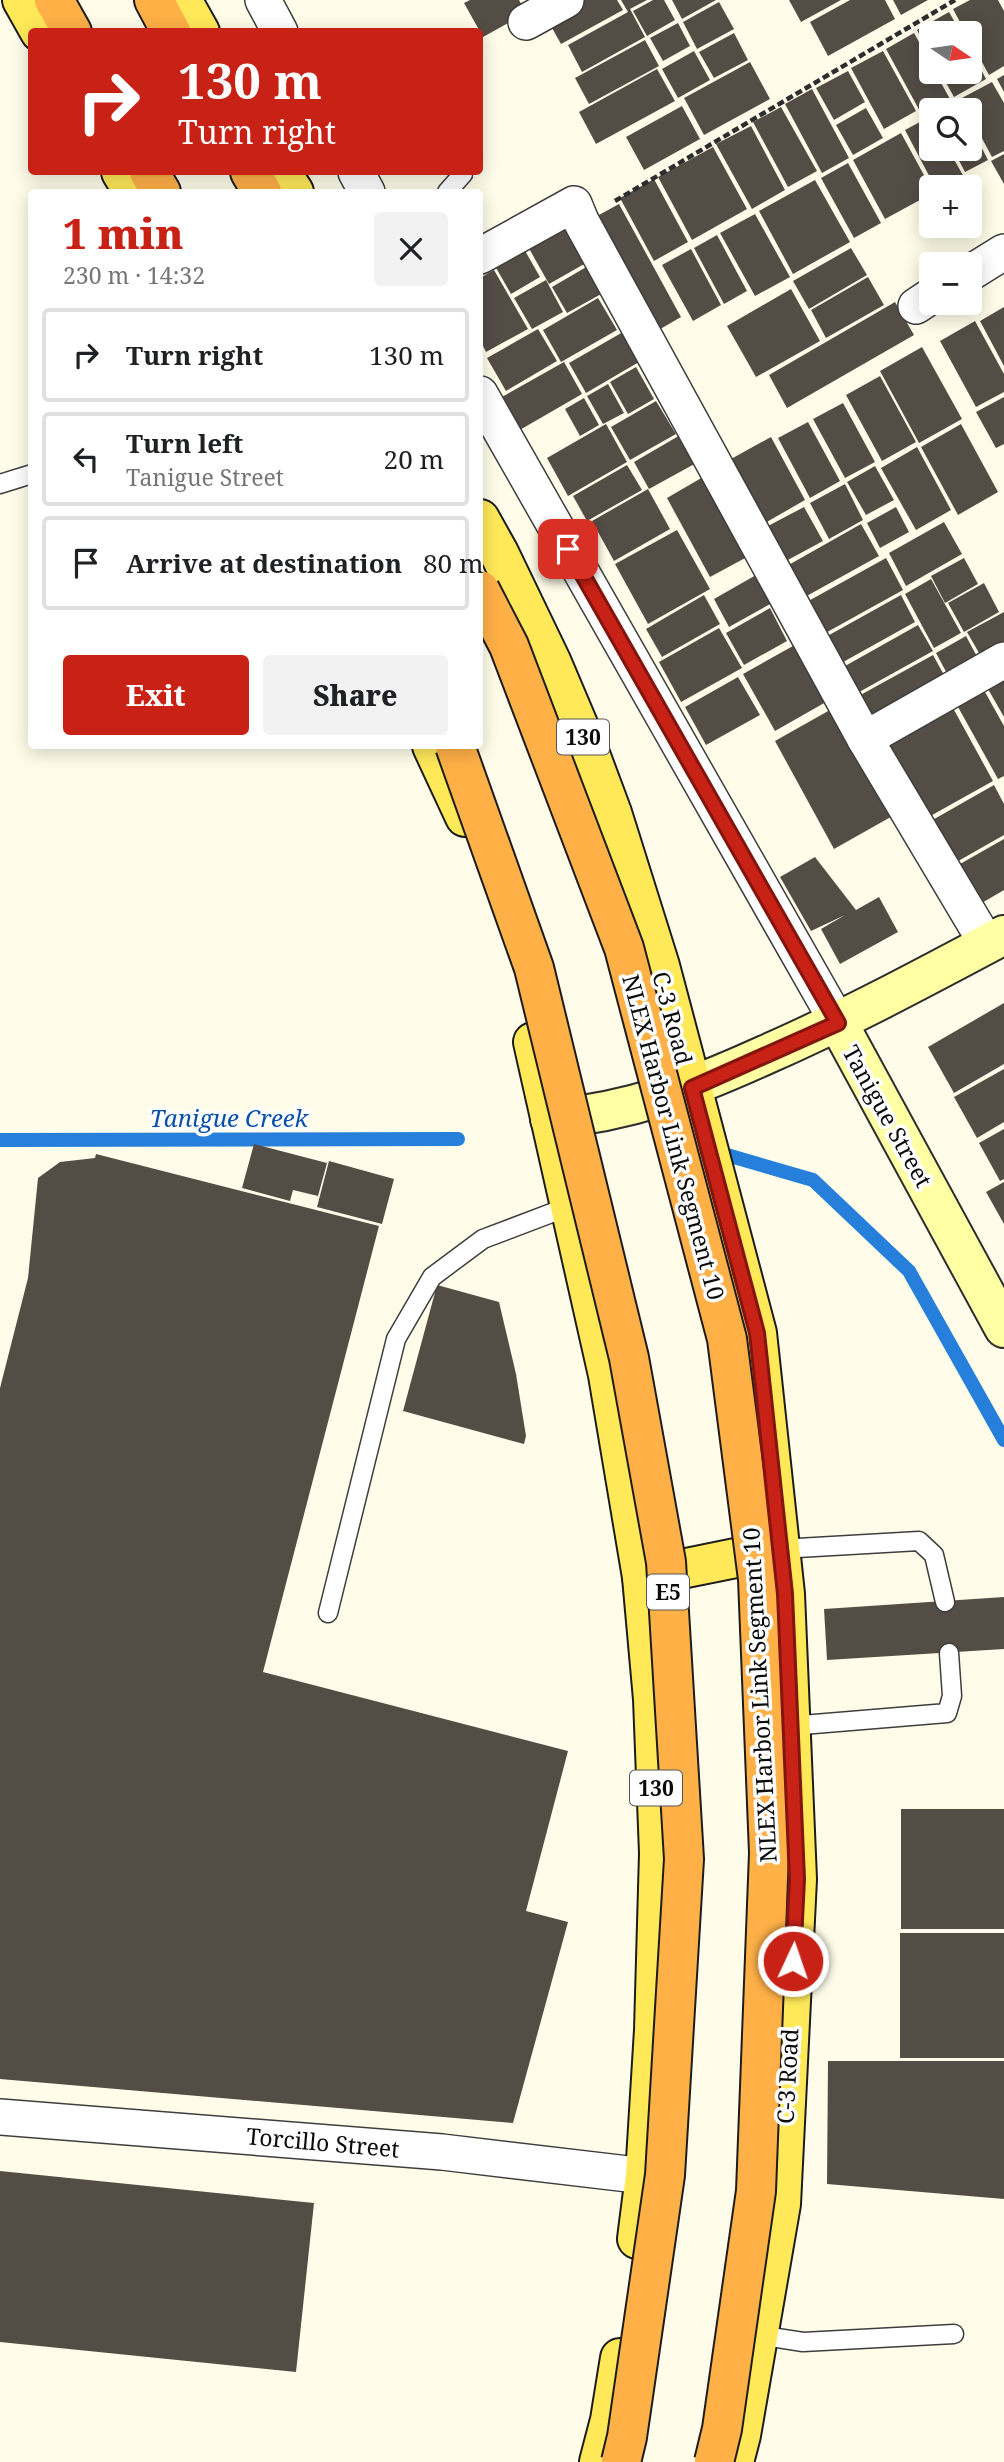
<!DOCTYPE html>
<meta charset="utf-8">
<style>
:root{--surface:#fff;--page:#f2f2f2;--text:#202124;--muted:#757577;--line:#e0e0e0;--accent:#c82115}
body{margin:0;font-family:"Noto Serif",serif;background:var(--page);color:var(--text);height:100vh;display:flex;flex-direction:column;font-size:26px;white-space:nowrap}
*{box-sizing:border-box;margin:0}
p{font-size:23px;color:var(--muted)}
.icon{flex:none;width:38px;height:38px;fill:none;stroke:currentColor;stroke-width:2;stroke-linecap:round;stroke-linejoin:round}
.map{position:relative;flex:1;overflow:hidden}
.sheet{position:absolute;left:28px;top:189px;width:455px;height:560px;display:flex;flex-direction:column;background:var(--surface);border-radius:7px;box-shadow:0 4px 18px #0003}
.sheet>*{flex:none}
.hud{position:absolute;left:28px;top:28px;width:455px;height:147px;border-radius:7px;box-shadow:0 4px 18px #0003;background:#c82115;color:#fff;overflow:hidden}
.needle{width:46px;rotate:103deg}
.tools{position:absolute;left:919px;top:21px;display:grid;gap:14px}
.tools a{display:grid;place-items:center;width:63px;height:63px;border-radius:7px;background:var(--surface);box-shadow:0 4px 18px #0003;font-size:35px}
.pin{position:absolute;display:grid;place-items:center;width:60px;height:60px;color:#fff;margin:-30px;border-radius:14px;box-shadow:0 4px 10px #0006}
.me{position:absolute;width:77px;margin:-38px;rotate:3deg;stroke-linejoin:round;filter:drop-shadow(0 0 5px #0008)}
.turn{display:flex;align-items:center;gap:24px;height:147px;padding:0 35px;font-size:32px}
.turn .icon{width:91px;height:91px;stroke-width:2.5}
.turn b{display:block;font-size:49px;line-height:60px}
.round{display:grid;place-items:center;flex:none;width:74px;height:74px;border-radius:7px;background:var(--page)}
.head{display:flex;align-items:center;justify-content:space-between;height:119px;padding:0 35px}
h1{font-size:42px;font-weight:800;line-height:52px;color:var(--accent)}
.action{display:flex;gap:14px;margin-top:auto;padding:14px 35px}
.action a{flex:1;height:80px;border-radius:7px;background:var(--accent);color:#fff;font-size:28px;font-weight:800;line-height:80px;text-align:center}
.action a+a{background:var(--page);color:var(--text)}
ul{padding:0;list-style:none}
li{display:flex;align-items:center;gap:21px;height:94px;margin:0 14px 10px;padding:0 21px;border:4px solid var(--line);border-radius:7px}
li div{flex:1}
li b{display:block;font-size:26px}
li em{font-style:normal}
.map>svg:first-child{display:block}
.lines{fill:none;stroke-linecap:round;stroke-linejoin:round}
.stream{stroke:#267fdb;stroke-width:14}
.building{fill:#544d46}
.lane-casing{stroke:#3e3e3e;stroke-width:21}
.street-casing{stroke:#3e3e3e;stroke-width:38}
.secondary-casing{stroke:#2d2d2d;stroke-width:42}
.primary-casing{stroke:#1c1c1c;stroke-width:42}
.highway-casing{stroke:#1c1c1c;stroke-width:42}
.path{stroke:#2d2d2d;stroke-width:4.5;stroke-dasharray:7 3.5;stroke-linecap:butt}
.lane{stroke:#fff;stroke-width:18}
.street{stroke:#fff;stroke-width:35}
.secondary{stroke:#ffffa4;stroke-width:38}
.primary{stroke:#ffe959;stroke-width:38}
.highway{stroke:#ffb047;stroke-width:38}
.highway-bridge-casing{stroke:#1c1c1c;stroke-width:42;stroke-linecap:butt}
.highway-bridge{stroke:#ffb047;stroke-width:38}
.route-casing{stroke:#82150e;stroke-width:18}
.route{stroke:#c82115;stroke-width:12}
.labels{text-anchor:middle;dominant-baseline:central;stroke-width:7;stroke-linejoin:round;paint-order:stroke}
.shield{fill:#fff;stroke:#545454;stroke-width:2}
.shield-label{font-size:21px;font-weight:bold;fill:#0b0b0b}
.street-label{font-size:23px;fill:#0b0b0b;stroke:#fff}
.water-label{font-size:24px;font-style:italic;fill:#0850a8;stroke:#fff}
</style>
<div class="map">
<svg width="1004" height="2462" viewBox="0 0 1004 2462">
<rect width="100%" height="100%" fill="#fffde9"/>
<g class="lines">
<g class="stream">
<path d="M 0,1140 L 458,1139"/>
<path d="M 727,1155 L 813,1180 L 909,1271 L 1004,1440"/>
</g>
</g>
<g class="building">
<path d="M 470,0 L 519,0 L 526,13 L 483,37 L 464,3 Z"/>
<path d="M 583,0 L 617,0 L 623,10 L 561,44 L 547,19 Z"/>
<path d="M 621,0 L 647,0 L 630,9 L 645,37 L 582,72 L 568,45 L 628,12 Z"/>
<path d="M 653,0 L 664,0 L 675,20 L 647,36 L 633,11 Z"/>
<path d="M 672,0 L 716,0 L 682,19 Z"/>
<path d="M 789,0 L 841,0 L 801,22 Z"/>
<path d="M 850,0 L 885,0 L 895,19 L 828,56 L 810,22 Z"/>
<path d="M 893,0 L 928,0 L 901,15 Z"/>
<path d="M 970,0 L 998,0 L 1004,11 L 1004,66 L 989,75 L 970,40 L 970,33 L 966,33 L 953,9 Z"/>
<path d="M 719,2 L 734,29 L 697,49 L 683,22 Z"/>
<path d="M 949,12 L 961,33 L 931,33 L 931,56 L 917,30 Z"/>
<path d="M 678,23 L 690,46 L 663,61 L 650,38 Z"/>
<path d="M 734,33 L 748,60 L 714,78 L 699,52 Z"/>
<path d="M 914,33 L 931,64 L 931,72 L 935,72 L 950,99 L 922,115 L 886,49 Z"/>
<path d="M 645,40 L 659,66 L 589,104 L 575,78 Z"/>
<path d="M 970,49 L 986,79 L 954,97 L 940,72 L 970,72 Z"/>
<path d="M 694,51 L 710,80 L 678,98 L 662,69 Z"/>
<path d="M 883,51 L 916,111 L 884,129 L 851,68 Z"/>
<path d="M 750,62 L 770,99 L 704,135 L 684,98 Z"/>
<path d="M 657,69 L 675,101 L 596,144 L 579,112 Z"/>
<path d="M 848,71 L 865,102 L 834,120 L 816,88 Z"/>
<path d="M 1004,75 L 1004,92 L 997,79 Z"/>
<path d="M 992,82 L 1004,103 L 1004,151 L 992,157 L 970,116 L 970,110 L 966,110 L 960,99 Z"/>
<path d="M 812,89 L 849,158 L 822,173 L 785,104 Z"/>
<path d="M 957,102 L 962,110 L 941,110 Z"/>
<path d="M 682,106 L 700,139 L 644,170 L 626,137 Z"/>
<path d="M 781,107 L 817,171 L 788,187 L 753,122 Z"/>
<path d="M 866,108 L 883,138 L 853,155 L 836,125 Z"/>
<path d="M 931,116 L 931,149 L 948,149 L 964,177 L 944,187 L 935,187 L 905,130 Z"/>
<path d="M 970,125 L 988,160 L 965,172 L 953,149 L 970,149 Z"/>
<path d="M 751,126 L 785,190 L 752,209 L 716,144 Z"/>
<path d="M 901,133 L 931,188 L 931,194 L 885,219 L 853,160 Z"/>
<path d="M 713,147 L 747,209 L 692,240 L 658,177 Z"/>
<path d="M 1004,154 L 1004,184 L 991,161 Z"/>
<path d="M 848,163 L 881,223 L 854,238 L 821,178 Z"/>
<path d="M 654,179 L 688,242 L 654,261 L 620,198 Z"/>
<path d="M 815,180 L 850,242 L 793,274 L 759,211 Z"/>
<path d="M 619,204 L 681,317 L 650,335 L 588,221 Z"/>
<path d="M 755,214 L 790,277 L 755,296 L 720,233 Z"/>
<path d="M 558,215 L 586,263 L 549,284 L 522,236 Z"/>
<path d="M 516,235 L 540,277 L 511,294 L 487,252 Z"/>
<path d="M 717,235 L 747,291 L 724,304 L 694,248 Z"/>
<path d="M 851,248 L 867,275 L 809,309 L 793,281 Z"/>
<path d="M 691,249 L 721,305 L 693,321 L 662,265 Z"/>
<path d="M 588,266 L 603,293 L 567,313 L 552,287 Z"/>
<path d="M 494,270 L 528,329 L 486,352 L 480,340 L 480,278 Z"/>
<path d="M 868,277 L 884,305 L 826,338 L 811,310 Z"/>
<path d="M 546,280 L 563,312 L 532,329 L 514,298 Z"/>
<path d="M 791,289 L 820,341 L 756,377 L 727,326 Z"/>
<path d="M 598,298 L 617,330 L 561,362 L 543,330 Z"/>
<path d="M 895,302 L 914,335 L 787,408 L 769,375 Z"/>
<path d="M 1004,307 L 1004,366 L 980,321 Z"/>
<path d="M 975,321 L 1004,374 L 1004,392 L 976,407 L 940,341 Z"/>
<path d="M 538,329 L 557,361 L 506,391 L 487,358 Z"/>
<path d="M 623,332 L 639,362 L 586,393 L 569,363 Z"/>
<path d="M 922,347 L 962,419 L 919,443 L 880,371 Z"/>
<path d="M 564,362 L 582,394 L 518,431 L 500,398 Z"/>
<path d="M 636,367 L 654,399 L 628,414 L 610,382 Z"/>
<path d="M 880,376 L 916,442 L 882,461 L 846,395 Z"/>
<path d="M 608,384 L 624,413 L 603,424 L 587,396 Z"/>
<path d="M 1004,397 L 1004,444 L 996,448 L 976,412 Z"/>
<path d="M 584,398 L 599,425 L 580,436 L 565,409 Z"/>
<path d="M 656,401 L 676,434 L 630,460 L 611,427 Z"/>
<path d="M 843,403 L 875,462 L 845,478 L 813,419 Z"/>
<path d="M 808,422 L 840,481 L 810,498 L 778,438 Z"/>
<path d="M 606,424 L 627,462 L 568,496 L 547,458 Z"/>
<path d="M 961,424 L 998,492 L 958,515 L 921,447 Z"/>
<path d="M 682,434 L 698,462 L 649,489 L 634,462 Z"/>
<path d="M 771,437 L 805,500 L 765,523 L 731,459 Z"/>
<path d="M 917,447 L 951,510 L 916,530 L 881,468 Z"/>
<path d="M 627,465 L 642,490 L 587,521 L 573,496 Z"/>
<path d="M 875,466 L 894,500 L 866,515 L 847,482 Z"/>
<path d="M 703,477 L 747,557 L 710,577 L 667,498 Z"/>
<path d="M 845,484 L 863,520 L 829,539 L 810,503 Z"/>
<path d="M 648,489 L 670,529 L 614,561 L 592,521 Z"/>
<path d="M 804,507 L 823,541 L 786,561 L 768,526 Z"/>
<path d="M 896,507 L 909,532 L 880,548 L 867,523 Z"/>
<path d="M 944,522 L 962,554 L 906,586 L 889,553 Z"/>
<path d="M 861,524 L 879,556 L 803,598 L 785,567 Z"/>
<path d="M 677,530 L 710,589 L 648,624 L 615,564 Z"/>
<path d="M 886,558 L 903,590 L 820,636 L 803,604 Z"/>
<path d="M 964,558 L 978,584 L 945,603 L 931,576 Z"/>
<path d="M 756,575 L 772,603 L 729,627 L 714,599 Z"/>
<path d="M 931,579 L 961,633 L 934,648 L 905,594 Z"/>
<path d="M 984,583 L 999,612 L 964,632 L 948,603 Z"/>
<path d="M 704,595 L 720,624 L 662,657 L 646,629 Z"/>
<path d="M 901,595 L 915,622 L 836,666 L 822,639 Z"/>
<path d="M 770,608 L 787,641 L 744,665 L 726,633 Z"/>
<path d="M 1004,612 L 1004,649 L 983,660 L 967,632 Z"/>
<path d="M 918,625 L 933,651 L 852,696 L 838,670 Z"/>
<path d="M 719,628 L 742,668 L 681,702 L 659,662 Z"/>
<path d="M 966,636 L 981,664 L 951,681 L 936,653 Z"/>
<path d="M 802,641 L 833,698 L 775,731 L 743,674 Z"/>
<path d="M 933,655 L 949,684 L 871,727 L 855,698 Z"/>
<path d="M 738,677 L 760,715 L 706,745 L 685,707 Z"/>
<path d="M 1004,680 L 1004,717 L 988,689 Z"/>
<path d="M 985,692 L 1004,726 L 1004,776 L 998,779 L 958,707 Z"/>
<path d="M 837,706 L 896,814 L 834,849 L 775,741 Z"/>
<path d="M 953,708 L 993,781 L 925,819 L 885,747 Z"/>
<path d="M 994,785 L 1004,804 L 1004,835 L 953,864 L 929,822 Z"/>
<path d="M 1004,839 L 1004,890 L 975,907 L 953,868 Z"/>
<path d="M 815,857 L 856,910 L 879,897 L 898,932 L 840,964 L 821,929 L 845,915 L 811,931 L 780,877 Z"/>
<path d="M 1004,1003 L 1004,1064 L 954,1093 L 928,1047 Z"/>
<path d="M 1004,1069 L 1004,1122 L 977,1138 L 954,1097 Z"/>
<path d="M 1004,1129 L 1004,1179 L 1000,1181 L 979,1143 Z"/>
<path d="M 254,1144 L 327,1163 L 318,1196 L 293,1190 L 290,1201 L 242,1188 Z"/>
<path d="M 96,1154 L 379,1226 L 263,1672 L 568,1751 L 526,1911 L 568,1922 L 513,2123 L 0,2079 L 0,1388 L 28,1278 L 38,1178 L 60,1162 L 95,1158 Z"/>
<path d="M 329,1161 L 394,1179 L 382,1224 L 317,1207 Z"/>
<path d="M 1004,1182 L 1004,1224 L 986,1192 Z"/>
<path d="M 437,1285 L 499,1302 L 516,1374 L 526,1436 L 524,1444 L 403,1411 Z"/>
<path d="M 1004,1597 L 1004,1649 L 827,1660 L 824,1609 Z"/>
<rect x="901" y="1809" width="103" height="120"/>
<rect x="900" y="1933" width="104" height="125"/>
<path d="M 828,2061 L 1004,2061 L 1004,2199 L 827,2184 Z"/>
<path d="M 0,2171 L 314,2203 L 296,2372 L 0,2342 Z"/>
</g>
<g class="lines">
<g class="lane-casing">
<g id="lane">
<path d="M 447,192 L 463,174"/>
<path d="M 0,484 L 32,474"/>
<path d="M 780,1549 L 919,1541 L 934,1555 L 945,1602"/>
<path d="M 328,1613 L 396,1339 L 432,1277 L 483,1239 L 570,1206"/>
<path d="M 790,1726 L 947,1713 L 952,1696 L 949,1653"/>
<path d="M 758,2335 L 803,2342 L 954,2334"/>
</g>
</g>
<g class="street-casing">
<g id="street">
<path d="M 263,0 L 280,32"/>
<path d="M 526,22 L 566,0"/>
<path d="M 356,172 L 367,192"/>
<path d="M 480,256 L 574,204 L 581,221 L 865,739 L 987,944"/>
<path d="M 970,273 L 1004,252"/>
<path d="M 916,306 L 931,296"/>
<path d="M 480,394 L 838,1023"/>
<path d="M 865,739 L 1004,660"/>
<path d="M 0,2117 L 442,2152 L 645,2176"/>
</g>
</g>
<g class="secondary-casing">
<g id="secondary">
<path d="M 838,1023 L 1004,1328"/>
<path d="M 550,1119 C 631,1112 692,1088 765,1055 C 847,1019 925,977 1004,935"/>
</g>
</g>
<g class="primary-casing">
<g id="primary">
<path d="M 22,0 L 40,32"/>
<path d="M 182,0 L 200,32"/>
<path d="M 121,172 L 133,192"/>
<path d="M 281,172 L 294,192"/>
<path d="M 480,519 L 499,553 L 551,661 L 587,746 L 612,813 L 660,966 L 757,1333 L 785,1594 L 797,1879 L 781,2204 L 741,2435 L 734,2462"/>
<path d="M 432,746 L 465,817"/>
<path d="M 533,1042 L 608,1375 L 642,1577 L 653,1699 L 659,1853 L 654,2030 L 645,2176 L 637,2239"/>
<path d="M 642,1577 L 780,1549"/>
<path d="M 599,2462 L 610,2420 L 620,2358"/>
</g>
</g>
<g class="highway-casing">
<g id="highway">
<path d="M 54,0 L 72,32"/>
<path d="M 154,0 L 171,32"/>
<path d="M 149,172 L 161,192"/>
<path d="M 250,172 L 262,192"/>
</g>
</g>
<path class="path" d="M 615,201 L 955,0"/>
<use href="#lane" class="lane"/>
<use href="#street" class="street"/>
<use href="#secondary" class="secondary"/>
<use href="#primary" class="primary"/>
<use href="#highway" class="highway"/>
<g class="highway-bridge-casing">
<g id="highway-bridge">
<path d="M 480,590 L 509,646 L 624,948 L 727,1339 L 758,1579 L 769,1853 L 756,2191 L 722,2429 L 714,2462"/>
<path d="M 455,746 L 534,968 L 629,1358 L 666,1562 L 684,1859 L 665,2175 L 627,2437 L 621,2462"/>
</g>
</g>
<use href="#highway-bridge" class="highway-bridge"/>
</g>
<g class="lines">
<g class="route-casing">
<path id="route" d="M 568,549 L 838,1023 L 692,1088 L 757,1333 L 785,1594 L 797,1879 L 793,1961"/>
</g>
<use href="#route" class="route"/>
</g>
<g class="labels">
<g class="shield">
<rect x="557" y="719.5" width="52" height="35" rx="5"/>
<rect x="647" y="1574.5" width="42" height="35" rx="5"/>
<rect x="630" y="1770.5" width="52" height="35" rx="5"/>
</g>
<g class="shield-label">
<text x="583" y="737">130</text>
<text x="668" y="1592">E5</text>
<text x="656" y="1788">130</text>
</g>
<g class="street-label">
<text transform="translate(673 1018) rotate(75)">C-3 Road</text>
<text transform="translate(888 1116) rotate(61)">Tanigue Street</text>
<text transform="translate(674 1137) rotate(75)">NLEX Harbor Link Segment 10</text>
<text transform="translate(759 1695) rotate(-93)">NLEX Harbor Link Segment 10</text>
<text transform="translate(787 2076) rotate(-87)">C-3 Road</text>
<text transform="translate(323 2142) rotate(5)">Torcillo Street</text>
</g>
<g class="water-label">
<text x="229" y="1117">Tanigue Creek</text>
</g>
</g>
</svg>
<div class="tools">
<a><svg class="needle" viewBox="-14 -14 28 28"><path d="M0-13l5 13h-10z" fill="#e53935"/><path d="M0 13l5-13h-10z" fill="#757577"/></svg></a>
<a><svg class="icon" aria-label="search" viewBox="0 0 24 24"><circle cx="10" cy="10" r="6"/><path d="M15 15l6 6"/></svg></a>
<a>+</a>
<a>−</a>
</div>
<div class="pin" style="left:568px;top:549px;background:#d93025"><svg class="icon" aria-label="arrive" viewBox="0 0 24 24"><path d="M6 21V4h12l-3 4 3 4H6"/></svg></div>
<svg class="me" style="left:793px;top:1961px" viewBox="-20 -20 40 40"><circle r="17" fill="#c82115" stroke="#fff" stroke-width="3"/><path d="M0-11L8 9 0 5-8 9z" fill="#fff"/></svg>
<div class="hud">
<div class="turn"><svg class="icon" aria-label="right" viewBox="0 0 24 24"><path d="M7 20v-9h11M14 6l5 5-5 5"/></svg><div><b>130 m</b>Turn right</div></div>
</div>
<section class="sheet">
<div class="head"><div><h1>1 min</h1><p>230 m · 14:32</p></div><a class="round"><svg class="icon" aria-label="close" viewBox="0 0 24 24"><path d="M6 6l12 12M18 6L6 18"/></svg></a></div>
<ul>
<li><svg class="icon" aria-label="right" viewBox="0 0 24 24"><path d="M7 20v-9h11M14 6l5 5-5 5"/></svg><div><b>Turn right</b></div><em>130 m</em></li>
<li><svg class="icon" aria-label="left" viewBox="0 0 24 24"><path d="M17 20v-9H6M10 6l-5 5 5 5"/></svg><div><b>Turn left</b><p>Tanigue Street</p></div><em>20 m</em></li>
<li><svg class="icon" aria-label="arrive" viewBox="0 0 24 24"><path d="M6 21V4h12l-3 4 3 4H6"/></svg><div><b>Arrive at destination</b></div><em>80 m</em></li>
</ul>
<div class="action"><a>Exit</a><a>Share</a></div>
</section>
</div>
